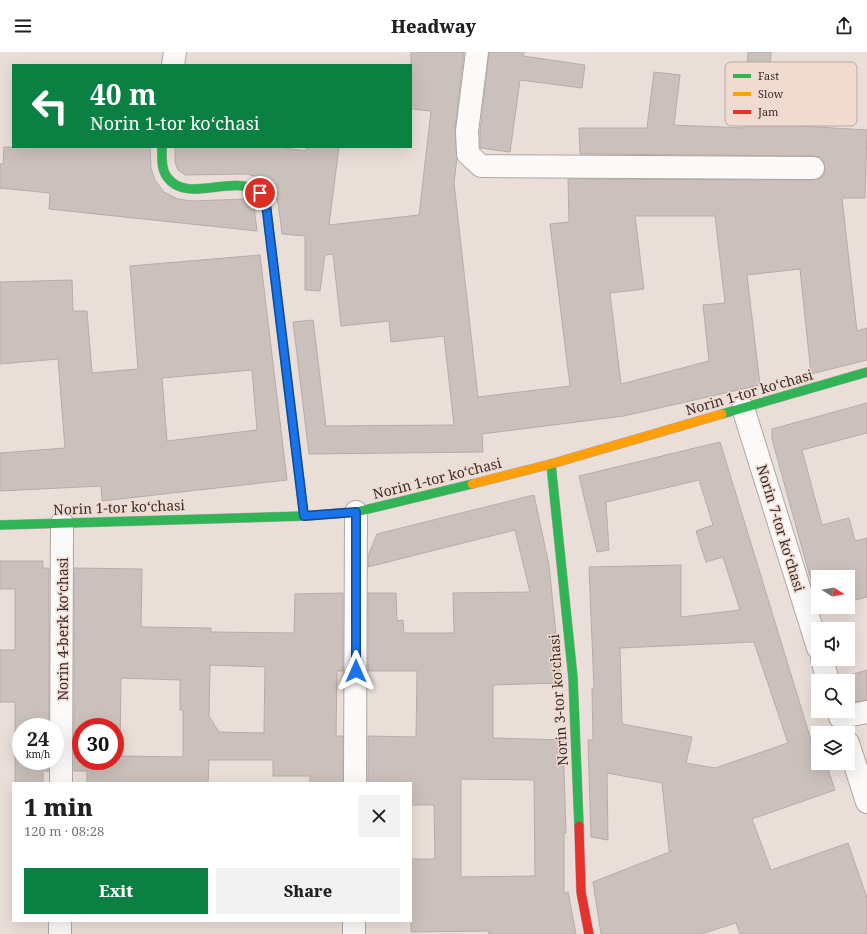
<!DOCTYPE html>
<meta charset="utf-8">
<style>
:root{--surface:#fff;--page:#f2f2f2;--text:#202124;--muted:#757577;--accent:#0b8043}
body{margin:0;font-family:"Noto Serif",serif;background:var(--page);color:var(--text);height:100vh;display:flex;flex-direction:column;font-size:15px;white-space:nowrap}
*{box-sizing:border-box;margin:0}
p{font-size:13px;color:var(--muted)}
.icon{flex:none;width:22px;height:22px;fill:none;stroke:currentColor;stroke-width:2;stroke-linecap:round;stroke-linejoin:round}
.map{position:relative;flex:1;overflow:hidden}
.drawer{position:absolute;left:12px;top:730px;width:400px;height:140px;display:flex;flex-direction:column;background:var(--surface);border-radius:0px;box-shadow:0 4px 16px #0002}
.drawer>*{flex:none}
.hud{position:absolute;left:12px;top:12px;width:400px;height:84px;border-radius:0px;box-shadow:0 4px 16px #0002;background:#0b8043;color:#fff;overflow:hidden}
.needle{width:26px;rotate:101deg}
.tools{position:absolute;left:811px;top:518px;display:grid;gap:8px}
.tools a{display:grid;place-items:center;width:44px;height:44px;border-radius:0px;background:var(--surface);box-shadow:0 4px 16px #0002;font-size:20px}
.speed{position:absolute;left:12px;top:666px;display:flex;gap:8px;font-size:20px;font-weight:700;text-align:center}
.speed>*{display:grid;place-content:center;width:52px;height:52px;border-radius:50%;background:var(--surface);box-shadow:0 4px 16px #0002;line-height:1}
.speed small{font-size:10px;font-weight:400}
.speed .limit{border:6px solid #d22;background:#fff;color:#111}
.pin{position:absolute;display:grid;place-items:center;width:34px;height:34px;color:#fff;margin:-17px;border:2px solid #fff;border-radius:50%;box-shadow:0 1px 4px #0007}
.me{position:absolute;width:44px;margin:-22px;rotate:0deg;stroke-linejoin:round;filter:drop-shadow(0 0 3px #0008)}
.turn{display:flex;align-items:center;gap:14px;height:84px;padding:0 12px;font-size:18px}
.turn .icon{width:52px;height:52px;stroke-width:2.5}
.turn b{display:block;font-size:28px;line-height:34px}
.round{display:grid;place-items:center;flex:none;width:42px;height:42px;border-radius:0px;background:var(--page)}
.head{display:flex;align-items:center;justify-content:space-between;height:68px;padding:0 12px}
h1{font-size:24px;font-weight:800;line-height:30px}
.button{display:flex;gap:8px;margin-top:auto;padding:8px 12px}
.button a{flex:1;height:46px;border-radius:0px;background:var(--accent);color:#fff;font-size:16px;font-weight:800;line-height:46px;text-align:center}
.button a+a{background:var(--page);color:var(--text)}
header{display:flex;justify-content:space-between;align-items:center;height:52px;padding:0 12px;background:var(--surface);font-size:18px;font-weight:800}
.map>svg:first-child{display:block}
.building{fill:#cac0bc;stroke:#b6aca8;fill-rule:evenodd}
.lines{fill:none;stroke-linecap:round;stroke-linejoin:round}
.street-casing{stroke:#b0a6a2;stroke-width:24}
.fast-casing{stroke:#b0a6a2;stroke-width:10}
.slow-casing{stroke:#b0a6a2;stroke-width:10}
.jam-casing{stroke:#b0a6a2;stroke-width:10}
.street{stroke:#fcfaf9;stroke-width:22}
.fast{stroke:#30b455;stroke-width:9}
.slow{stroke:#ff9f0a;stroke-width:9}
.jam{stroke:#e5322d;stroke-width:9}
.route-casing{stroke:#114b97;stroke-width:10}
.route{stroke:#1a73e8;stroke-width:7}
.labels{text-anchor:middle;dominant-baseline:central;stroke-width:3;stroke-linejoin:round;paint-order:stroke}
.street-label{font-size:14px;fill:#372e2b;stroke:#f1dbd1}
.key{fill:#f1dbd1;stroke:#b9a79f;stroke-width:1}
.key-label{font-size:11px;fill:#372e2b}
</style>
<header><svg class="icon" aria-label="menu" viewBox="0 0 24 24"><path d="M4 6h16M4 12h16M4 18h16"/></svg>Headway<svg class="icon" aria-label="share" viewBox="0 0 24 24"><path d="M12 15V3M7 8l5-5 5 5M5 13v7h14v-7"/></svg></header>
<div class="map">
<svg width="867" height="882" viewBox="0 0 867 882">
<rect width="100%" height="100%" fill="#eaded8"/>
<g class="building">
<path d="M 411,0 L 464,0 L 455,77 L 457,106 L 454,131 L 478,345 L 570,334 L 550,172 L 569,170 L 568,127 L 813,128 L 819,127 L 824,123 L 825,116 L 824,110 L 820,105 L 813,104 L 580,102 L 579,76 L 647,76 L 654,20 L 680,23 L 674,73 L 744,76 L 748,0 L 771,0 L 767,72 L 867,78 L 865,146 L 842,146 L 857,279 L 867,276 L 867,308 L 811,322 L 800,217 L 747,223 L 760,333 L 624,364 L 482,382 L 483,400 L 309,402 L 293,270 L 313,268 L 326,374 L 454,373 L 444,284 L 391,290 L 389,269 L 341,274 L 333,202 L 325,203 L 320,239 L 305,238 L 305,184 L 282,182 L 278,150 L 271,134 L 259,125 L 246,122 L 185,123 L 178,118 L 175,110 L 175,95 L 278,95 L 306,99 L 306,95 L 339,95 L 329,173 L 419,163 L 431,59 L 411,57 ZM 635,164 L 715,164 L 725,251 L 703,253 L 709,309 L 621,332 L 610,241 L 644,237 Z"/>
<path d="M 489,0 L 524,0 L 523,4 L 585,13 L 582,36 L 520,28 L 510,100 L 480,96 L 480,80 Z"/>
<path d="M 4,95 L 150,95 L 151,116 L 155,128 L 164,140 L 178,147 L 192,149 L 247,147 L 252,150 L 254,155 L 257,179 L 49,157 L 50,141 L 0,136 L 0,112 L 3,112 Z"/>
<path d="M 260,203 L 287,428 L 102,449 L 101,434 L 0,439 L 0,401 L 65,396 L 58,307 L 0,312 L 0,230 L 72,228 L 73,259 L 87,259 L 92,321 L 138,317 L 130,214 ZM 252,318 L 257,378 L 167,389 L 162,326 Z"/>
<path d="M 867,351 L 867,381 L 802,398 L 822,473 L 849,466 L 855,489 L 867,486 L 867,545 L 848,550 L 848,525 L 818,525 L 818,554 L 772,387 L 772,377 Z"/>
<path d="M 720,390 L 818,711 L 826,711 L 835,738 L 752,767 L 771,818 L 848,791 L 867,846 L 867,882 L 740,882 L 736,871 L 701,882 L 601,882 L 593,830 L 672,799 L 669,799 L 662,731 L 607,721 L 608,788 L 591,785 L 588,688 L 593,688 L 592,637 L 594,637 L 589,515 L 681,513 L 681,565 L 740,558 L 723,505 L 706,510 L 696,479 L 713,473 L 699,428 L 606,450 L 609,498 L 597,500 L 579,424 ZM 754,590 L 788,691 L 715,716 L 686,711 L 692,685 L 622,672 L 620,596 Z"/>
<path d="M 534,443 L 549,513 L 561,631 L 493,633 L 493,686 L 563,688 L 566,781 L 564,781 L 564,842 L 568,840 L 576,882 L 489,882 L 488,879 L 411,880 L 411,807 L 435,807 L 434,753 L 411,753 L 411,731 L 368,731 L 368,684 L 416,685 L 417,619 L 368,619 L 368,541 L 396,541 L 397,569 L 403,568 L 404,581 L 454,581 L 453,541 L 530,540 L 515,478 L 368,515 L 368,504 L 377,482 ZM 461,727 L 534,728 L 535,824 L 461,825 Z"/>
<path d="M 0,509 L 43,509 L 43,516 L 49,516 L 49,675 L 21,675 L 21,709 L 49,709 L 49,719 L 43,719 L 43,731 L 15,731 L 15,650 L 0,650 L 0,598 L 15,598 L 15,537 L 0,537 Z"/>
<path d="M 74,516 L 142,517 L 141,575 L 211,576 L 211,580 L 294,581 L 295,542 L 343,541 L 343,619 L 337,619 L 336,684 L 343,684 L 343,731 L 310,731 L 310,724 L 273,724 L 273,708 L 209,708 L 208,731 L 87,731 L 87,719 L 74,719 ZM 210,613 L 265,615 L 264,681 L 219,680 L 209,664 ZM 121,626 L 180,628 L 180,658 L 183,658 L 183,705 L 120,704 ZM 81,675 L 115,675 L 115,709 L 81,709 Z"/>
<path d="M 867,618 L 867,648 L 848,651 L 848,629 L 840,629 L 840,626 Z"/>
</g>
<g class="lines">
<g class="street-casing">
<g id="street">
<path d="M 477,0 L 467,79 L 468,102 L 481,114 L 813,116"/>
<path d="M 173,13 L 175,0"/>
<path d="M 743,356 L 818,596"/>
<path d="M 822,607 L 828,629"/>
<path d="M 840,665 L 867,660"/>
<path d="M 848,691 L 867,750"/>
<path d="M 61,731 L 62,471"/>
<path d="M 355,731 L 356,460"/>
<path d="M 60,882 L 60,869"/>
<path d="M 354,882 L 354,869"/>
</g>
</g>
<g class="fast-casing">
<g id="fast">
<path d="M 162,95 C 162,105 161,117 167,125 C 190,157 248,110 266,152 L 304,464"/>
<path d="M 722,362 L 867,320"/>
<path d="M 551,412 L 573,626 L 579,774"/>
<path d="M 0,473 L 304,464 L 356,460 L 472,432"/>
</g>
</g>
<g class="slow-casing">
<path id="slow" d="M 472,432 L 551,412 L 722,362"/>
</g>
<g class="jam-casing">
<path id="jam" d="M 579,774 L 581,840 L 589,882"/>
</g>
<use href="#street" class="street"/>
<use href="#fast" class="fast"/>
<use href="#slow" class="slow"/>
<use href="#jam" class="jam"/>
</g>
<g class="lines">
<g class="route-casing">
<path id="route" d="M 260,141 L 266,152 L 304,464 L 356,460 L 356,619"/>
</g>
<use href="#route" class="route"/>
</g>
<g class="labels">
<g class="street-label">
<text transform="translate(749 340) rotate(-16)">Norin 1-tor koʻchasi</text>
<text transform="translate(437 426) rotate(-14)">Norin 1-tor koʻchasi</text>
<text transform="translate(119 455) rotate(-2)">Norin 1-tor koʻchasi</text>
<text transform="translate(781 476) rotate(73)">Norin 7-tor koʻchasi</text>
<text transform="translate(62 577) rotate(-90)">Norin 4-berk koʻchasi</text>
<text transform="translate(558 648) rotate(-94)">Norin 3-tor koʻchasi</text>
</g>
</g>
<rect x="725" y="10" width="132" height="64" rx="6" class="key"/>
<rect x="733" y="22" width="18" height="4" fill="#30b455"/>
<rect x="733" y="40" width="18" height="4" fill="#ff9f0a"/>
<rect x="733" y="58" width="18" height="4" fill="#e5322d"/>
<g class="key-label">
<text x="758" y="28">Fast</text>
<text x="758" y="46">Slow</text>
<text x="758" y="64">Jam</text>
</g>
</svg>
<div class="tools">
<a><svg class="needle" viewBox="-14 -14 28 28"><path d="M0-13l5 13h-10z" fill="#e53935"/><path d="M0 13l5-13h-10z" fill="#757577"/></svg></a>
<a><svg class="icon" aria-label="sound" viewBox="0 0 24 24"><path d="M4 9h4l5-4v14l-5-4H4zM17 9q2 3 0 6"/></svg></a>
<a><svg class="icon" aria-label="search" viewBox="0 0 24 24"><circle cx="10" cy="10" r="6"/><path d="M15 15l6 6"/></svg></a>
<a><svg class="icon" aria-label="layers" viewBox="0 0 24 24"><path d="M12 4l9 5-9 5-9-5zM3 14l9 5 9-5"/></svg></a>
</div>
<div class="speed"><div>24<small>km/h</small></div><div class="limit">30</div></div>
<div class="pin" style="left:260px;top:141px;background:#d93025"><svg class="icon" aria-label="arrive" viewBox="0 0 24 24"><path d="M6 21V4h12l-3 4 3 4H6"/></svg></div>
<svg class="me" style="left:356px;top:619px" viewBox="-20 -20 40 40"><path d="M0-17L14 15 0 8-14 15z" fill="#1a73e8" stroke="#fff" stroke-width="4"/></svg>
<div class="hud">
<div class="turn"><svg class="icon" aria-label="left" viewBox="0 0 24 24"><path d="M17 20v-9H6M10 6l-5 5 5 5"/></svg><div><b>40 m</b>Norin 1-tor koʻchasi</div></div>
</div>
<section class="drawer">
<div class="head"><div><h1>1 min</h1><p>120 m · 08:28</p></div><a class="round"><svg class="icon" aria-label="close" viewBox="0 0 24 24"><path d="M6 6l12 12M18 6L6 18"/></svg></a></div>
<div class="button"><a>Exit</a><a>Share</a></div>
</section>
</div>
